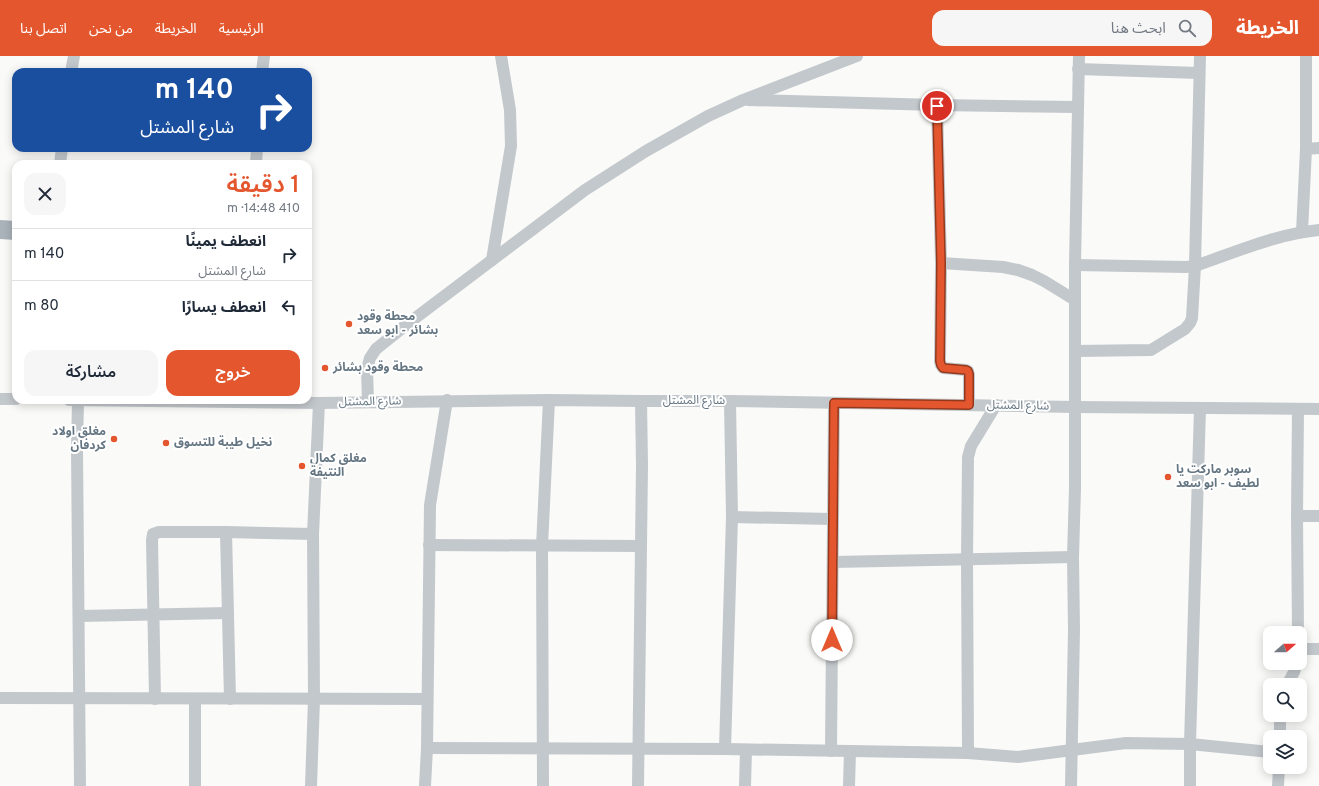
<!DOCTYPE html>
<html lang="ar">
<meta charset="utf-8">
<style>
:root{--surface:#fff;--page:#f6f6f7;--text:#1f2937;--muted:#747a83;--line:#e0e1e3;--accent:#e4572e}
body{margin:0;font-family:Overpass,"Noto Sans Arabic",sans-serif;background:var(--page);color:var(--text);direction:rtl;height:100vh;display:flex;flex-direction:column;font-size:15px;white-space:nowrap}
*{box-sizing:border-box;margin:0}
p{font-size:13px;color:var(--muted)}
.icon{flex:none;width:22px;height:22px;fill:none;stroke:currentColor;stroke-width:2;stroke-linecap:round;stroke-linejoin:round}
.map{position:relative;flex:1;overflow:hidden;direction:ltr}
.panel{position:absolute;left:12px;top:104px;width:300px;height:244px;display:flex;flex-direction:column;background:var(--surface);border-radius:12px;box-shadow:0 2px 10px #0003;direction:rtl}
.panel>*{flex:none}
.hud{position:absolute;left:12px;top:12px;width:300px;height:84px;border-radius:12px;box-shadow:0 2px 10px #0003;direction:rtl;background:#1a4fa0;color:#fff;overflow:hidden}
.needle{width:26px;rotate:69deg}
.tools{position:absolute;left:1263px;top:570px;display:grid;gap:8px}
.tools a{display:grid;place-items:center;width:44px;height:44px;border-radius:8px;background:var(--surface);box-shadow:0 2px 10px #0003;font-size:20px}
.pin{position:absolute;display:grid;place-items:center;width:34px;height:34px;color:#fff;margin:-17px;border:2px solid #fff;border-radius:50%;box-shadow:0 1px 4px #0007}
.me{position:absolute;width:44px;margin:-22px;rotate:0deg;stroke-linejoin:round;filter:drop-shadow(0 0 3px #0008)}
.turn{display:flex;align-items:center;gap:14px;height:84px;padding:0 12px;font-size:18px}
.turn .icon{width:52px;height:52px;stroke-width:2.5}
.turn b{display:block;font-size:28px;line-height:34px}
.round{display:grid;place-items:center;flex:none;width:42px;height:42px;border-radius:12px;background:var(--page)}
.head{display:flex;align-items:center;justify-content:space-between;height:68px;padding:0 12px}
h1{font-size:24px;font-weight:600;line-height:30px;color:var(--accent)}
.cta{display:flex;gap:8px;margin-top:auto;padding:8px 12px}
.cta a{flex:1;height:46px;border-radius:12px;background:var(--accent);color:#fff;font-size:16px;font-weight:600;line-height:46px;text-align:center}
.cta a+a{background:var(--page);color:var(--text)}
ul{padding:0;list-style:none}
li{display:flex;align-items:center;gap:12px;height:52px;padding:0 12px;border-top:1px solid var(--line)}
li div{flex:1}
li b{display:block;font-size:15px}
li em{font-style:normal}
header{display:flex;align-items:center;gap:24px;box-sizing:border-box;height:56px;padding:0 20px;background:var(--accent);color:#fff}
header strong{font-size:19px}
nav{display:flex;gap:22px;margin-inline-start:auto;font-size:14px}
.search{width:280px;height:36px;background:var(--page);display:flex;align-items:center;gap:10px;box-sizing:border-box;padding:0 14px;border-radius:12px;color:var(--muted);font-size:15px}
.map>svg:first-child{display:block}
.building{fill:#aab3b9}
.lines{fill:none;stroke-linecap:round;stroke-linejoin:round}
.minor{stroke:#c3c8cc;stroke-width:12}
.route-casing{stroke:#94391e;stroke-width:10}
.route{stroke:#e4572e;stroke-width:7}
.poi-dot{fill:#e4572e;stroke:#fff;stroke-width:1.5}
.labels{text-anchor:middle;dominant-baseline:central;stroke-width:4;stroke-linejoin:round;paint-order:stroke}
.poi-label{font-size:12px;font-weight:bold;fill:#657683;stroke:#fff;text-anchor:start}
.street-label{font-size:12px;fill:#657683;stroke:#fff}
</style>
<header>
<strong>الخريطة</strong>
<div class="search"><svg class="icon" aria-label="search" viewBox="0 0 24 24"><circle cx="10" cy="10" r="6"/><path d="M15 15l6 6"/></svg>ابحث هنا</div>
<nav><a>الرئيسية</a><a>الخريطة</a><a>من نحن</a><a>اتصل بنا</a></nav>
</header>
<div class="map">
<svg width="1319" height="730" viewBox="0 0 1319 730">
<rect width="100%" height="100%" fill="#fafaf8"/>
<path class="building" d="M 0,164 L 16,165 L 16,184 L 0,183 Z"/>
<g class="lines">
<g class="minor">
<path d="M 1078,13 L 1199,17"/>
<path d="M 71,16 L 74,0"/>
<path d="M 262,16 L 264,0"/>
<path d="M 748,44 L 937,49 L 1077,51"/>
<path d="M 937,49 L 941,207 L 940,305 L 941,309 L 943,312 L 966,314 L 968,315 L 969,319 L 969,349"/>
<path d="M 1306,93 L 1319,92"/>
<path d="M 60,108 L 62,92"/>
<path d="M 256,108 L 257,92"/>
<path d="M 1302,176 L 1306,93 L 1306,0"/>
<path d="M 492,204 L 511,90 L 510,54 L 501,0"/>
<path d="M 941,207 L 1003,211 L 1018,214 L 1032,219 L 1044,225 L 1075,244"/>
<path d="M 1075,209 L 1186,211 L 1195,210 C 1236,196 1276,178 1319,174"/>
<path d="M 1075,295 L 1151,294 L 1185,273 L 1190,267 L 1192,262 L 1195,210 L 1200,0"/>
<path d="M 0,343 L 16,343"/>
<path d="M 69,344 L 319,347 L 549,344 L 641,345 L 730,345 L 1075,351 L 1319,353"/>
<path d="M 78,344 L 77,394 L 80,730"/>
<path d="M 368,346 L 367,313 L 370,302 L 376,293 L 406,269 L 585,134 L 646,95 L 708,60 L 743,44 L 857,0"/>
<path d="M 1297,460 L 1319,460"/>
<path d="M 732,461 L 833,463"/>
<path d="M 226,476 L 230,643"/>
<path d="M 429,489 L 641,490"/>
<path d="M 833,506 L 1073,501"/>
<path d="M 79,560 L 228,557"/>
<path d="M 1298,577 L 1297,460 L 1298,353"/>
<path d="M 1300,593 L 1319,593"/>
<path d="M 1287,629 L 1294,616 L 1297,607"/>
<path d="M 0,642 L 427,643"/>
<path d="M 155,643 L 152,484 L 153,478 L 159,476 L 226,476 L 313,478"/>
<path d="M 1280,681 L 1280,659"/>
<path d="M 427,692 L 725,693 L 968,697 L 1018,701 L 1126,687 L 1190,688 L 1270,696"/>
<path d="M 725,693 L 732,461 L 730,345"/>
<path d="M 831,695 L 834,347"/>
<path d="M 968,697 L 967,503 L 968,401 L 971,390 L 996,349"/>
<path d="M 195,730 L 195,643"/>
<path d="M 311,730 L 314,643 L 313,478 L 319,347"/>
<path d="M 425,730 L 427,692 L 430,449 L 447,344"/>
<path d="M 543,730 L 542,490 L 549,344"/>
<path d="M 638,730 L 642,409 L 641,345"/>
<path d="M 745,730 L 746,694"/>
<path d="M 849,730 L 850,695"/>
<path d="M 1071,730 L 1074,574 L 1073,501 L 1075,432 L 1075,209 L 1079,0"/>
<path d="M 1190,730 L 1190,688 L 1200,352"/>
<path d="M 1278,730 L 1279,711"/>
</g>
</g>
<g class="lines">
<g class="route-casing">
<path id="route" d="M 832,584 L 834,347 L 969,349 L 969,318 L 968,315 L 966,314 L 943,312 L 941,309 L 940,305 L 941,207 L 937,50"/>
</g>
<use href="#route" class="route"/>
</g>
<g class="poi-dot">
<circle cx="349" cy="268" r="4"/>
<circle cx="325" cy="312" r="4"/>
<circle cx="114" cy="383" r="4"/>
<circle cx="166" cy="387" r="4"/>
<circle cx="302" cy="410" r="4"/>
<circle cx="1168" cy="421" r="4"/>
</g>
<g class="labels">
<g class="poi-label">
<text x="357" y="261">محطة وقود<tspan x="357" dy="14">بشائر - ابو سعد</tspan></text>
<text x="333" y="312">محطة وقود بشائر</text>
<text x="106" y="376" text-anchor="end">مغلق اولاد<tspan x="106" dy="14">كردفان</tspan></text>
<text x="174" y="387">نخيل طيبة للتسوق</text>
<text x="310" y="403">مغلق كمال<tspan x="310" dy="14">النتيفة</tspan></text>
<text x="1176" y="414">سوبر ماركت يا<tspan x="1176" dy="14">لطيف - ابو سعد</tspan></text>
</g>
<g class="street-label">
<text x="694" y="345">شارع المشتل</text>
<text transform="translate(370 346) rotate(-1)">شارع المشتل</text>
<text transform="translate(1018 350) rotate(1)">شارع المشتل</text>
</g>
</g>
</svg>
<div class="tools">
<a><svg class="needle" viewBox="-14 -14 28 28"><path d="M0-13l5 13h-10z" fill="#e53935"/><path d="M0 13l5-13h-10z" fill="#747a83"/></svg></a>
<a><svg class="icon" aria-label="search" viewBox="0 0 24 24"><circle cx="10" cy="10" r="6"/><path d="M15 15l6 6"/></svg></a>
<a><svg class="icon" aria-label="layers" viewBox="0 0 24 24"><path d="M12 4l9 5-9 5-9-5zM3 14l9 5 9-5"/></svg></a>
</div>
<div class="pin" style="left:937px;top:50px;background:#d93025"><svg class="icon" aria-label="arrive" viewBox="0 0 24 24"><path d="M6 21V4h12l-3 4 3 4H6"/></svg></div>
<svg class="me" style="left:832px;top:584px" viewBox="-20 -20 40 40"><circle r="19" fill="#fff"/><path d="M0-13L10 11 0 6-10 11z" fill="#e4572e"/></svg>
<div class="hud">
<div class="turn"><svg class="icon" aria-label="right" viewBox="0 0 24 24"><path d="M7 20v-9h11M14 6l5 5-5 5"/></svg><div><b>140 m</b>شارع المشتل</div></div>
</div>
<section class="panel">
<div class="head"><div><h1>1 دقيقة</h1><p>410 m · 14:48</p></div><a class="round"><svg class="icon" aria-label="close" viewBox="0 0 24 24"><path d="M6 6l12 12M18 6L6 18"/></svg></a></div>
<ul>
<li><svg class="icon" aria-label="right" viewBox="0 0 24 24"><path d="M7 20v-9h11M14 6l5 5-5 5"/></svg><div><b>انعطف يمينًا</b><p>شارع المشتل</p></div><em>140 m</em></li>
<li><svg class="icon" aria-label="left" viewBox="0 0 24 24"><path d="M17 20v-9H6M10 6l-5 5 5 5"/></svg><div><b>انعطف يسارًا</b></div><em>80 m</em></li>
</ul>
<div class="cta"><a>خروج</a><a>مشاركة</a></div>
</section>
</div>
